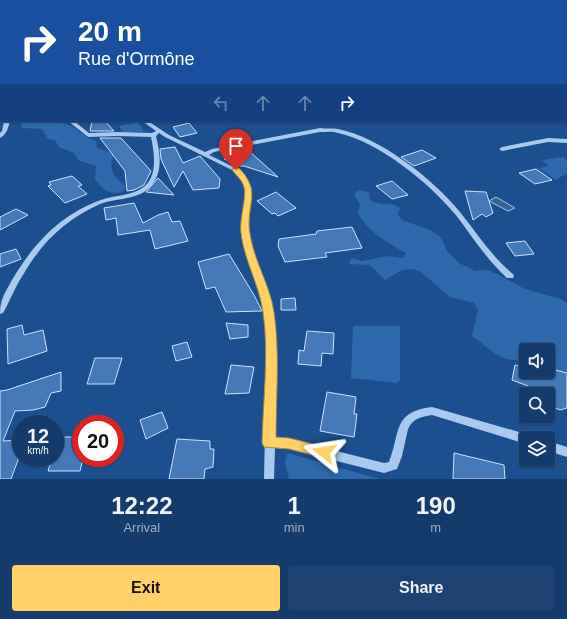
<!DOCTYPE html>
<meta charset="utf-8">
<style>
:root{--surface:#143b6b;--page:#1d4271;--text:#f1f3f6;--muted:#9dadc1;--line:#33557e;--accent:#ffd166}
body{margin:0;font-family:Arial,sans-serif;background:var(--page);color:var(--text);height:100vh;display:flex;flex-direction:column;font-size:15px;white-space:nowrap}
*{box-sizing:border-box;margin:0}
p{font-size:13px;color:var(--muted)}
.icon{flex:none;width:22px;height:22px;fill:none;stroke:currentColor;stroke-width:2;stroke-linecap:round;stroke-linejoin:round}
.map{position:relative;height:479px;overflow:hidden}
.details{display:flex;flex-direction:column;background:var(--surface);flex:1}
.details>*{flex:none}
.banner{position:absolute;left:0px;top:0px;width:567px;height:122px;box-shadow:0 1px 3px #0004,0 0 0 1px var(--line);background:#1a4fa0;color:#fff;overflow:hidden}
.buttons{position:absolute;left:519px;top:343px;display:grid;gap:8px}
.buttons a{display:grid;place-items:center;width:36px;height:36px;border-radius:4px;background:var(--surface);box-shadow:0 1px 3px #0004,0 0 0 1px var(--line);font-size:20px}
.speed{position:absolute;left:12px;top:415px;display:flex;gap:8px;font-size:20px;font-weight:700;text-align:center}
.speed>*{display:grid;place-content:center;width:52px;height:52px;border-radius:50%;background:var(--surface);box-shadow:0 1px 3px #0004,0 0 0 1px var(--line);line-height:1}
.speed small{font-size:10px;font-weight:400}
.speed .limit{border:6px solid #d22;background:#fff;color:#111}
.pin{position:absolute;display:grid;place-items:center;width:34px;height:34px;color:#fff;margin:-41px -17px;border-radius:50% 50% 50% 0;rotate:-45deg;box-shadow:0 0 4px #0007}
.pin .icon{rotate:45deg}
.me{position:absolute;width:44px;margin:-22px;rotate:285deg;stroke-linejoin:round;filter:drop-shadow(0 0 3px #0008)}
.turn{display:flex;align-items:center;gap:14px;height:84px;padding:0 12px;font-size:18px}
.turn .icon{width:52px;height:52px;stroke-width:2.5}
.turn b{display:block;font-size:28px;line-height:34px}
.lanes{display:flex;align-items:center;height:38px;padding:0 12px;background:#0003;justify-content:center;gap:20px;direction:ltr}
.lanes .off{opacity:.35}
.eta{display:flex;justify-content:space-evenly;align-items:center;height:68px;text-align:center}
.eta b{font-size:24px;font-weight:700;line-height:28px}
.action{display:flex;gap:8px;margin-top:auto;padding:8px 12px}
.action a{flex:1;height:46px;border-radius:4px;background:var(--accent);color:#111;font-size:16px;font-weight:700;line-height:46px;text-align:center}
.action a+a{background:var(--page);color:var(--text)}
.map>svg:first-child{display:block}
.green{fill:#2e69ad}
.water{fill:#3c6290;stroke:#9cc4f0}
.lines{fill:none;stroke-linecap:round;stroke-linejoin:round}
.river{fill:#3c6290;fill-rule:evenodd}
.building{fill:#4478b7;stroke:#cfe3fa}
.minor{fill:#a9c9ee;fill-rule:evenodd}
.route{fill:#ffd166;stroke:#a68842}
</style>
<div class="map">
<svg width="567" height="479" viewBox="0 0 567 479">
<rect width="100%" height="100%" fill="#1b4f8f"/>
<g class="green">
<path d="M 21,121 C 36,121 58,119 71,126 C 81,131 83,137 96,141 L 97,148 L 114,154 C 108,169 113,177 126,186 L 123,192 C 107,195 104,190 95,179 L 96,166 L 78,160 L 74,153 L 59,147 L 55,140 L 48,139 L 42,129 L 23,128 L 21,125 Z"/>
<path d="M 138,122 L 144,132 L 122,132 L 119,126 Z"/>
<path d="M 563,157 L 567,160 L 567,173 L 556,180 L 539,168 L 549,166 L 542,160 Z"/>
<path d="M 358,190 L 369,192 L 370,200 C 380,207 391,201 400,208 L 398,214 L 402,220 L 430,230 L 441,237 L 447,251 L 459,263 L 475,271 L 487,270 L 497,274 L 525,289 L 561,299 L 567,303 L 567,381 L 548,369 L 548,350 L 526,350 L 526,360 C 499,363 492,350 472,336 L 478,310 L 474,303 L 450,297 L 421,272 L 413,269 L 402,270 L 385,280 L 370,265 L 349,264 L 351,258 L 362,261 L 387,256 L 403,258 L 406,253 C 388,243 368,232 358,213 L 360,205 L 354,195 Z"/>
<path d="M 353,326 L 400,326 L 400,380 L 397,383 L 351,378 Z"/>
<path d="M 287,453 L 369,476 L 381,479 L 289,479 L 285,463 Z"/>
</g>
<path class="water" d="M 496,197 L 515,208 L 508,211 L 489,201 Z"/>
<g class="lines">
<path class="river" d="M 445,0 L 458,0 L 459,1 L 446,1 Z"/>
</g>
<g class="building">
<path d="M 92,121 L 105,121 L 114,131 L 90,131 Z"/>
<path d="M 189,123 L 197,133 L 180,137 L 173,127 Z"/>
<path d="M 100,138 L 121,138 L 151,171 L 144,185 L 134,190 L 127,191 L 125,171 Z"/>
<path d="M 175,147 L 183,163 L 200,156 L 220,179 L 219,188 L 193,190 L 183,171 L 174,187 L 161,159 L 160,149 Z"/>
<path d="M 422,150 L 436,158 L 414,166 L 401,157 Z"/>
<path d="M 249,151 L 278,177 L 244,166 L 241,166 L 224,159 Z"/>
<path d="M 536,169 L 552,180 L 535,184 L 519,173 Z"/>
<path d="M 72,176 L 82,185 L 78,186 L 87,194 L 65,203 L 48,186 L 51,185 L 49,182 Z"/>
<path d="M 158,178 L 174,195 L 146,192 Z"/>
<path d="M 392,181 L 408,195 L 392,199 L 376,186 Z"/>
<path d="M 465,191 L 486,192 L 493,213 L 486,217 L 482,214 L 473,220 Z"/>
<path d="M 276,192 L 296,208 L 278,216 L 275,213 L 272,214 L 257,201 Z"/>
<path d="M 134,203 L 143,223 L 158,215 L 168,212 L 172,222 L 180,221 L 188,241 L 155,249 L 150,230 L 118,235 L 116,218 L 106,220 L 104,208 Z"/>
<path d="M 16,209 L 28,215 L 0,230 L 0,217 Z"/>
<path d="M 352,227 L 362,248 L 325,253 L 327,257 L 285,262 L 278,246 L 279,239 L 316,234 L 317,231 Z"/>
<path d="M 525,241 L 534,254 L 515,256 L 506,243 Z"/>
<path d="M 16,249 L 21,259 L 0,267 L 0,254 Z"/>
<path d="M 229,254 L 254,295 L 262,311 L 226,312 L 215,287 L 206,289 L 198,262 Z"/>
<path d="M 295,298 L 296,310 L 281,310 L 281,299 Z"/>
<path d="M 226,323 L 248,325 L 248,337 L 230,339 Z"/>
<path d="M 22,325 L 24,335 L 43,330 L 47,351 L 8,364 L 7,329 Z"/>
<path d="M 307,331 L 334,333 L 333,354 L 322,353 L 321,366 L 298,364 L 299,350 L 304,351 Z"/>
<path d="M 187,342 L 192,357 L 176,361 L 172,346 Z"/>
<path d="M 95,358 L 122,358 L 114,384 L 87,384 Z"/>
<path d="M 231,365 L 254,367 L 249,393 L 225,394 Z"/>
<path d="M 515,365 L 526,368 L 526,372 L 548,372 L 548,368 L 567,373 L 567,408 L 560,410 L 548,405 L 548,394 L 533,394 L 527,390 L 528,386 L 512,380 Z"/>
<path d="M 61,372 L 61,391 L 51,393 L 45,407 L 33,410 L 15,411 L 3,441 L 21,440 L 21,452 L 11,479 L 0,479 L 0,391 L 7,390 Z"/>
<path d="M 327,392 L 356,397 L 354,414 L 357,414 L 354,437 L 320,431 Z"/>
<path d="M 162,412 L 168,428 L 146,439 L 140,420 Z"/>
<path d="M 59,437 L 81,437 L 81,458 L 83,458 L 80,471 L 48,471 L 52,458 L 55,458 L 55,450 Z"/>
<path d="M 177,439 L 210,441 L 210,449 L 214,449 L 213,467 L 205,469 L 204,479 L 169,479 Z"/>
<path d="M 454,453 L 504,465 L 505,479 L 453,479 Z"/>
</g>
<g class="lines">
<g class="minor">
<rect x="328" y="0" width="4" height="1"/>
<rect x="0" y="1" width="1" height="2"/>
<rect x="0" y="15" width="1" height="2"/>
<rect x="0" y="22" width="1" height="2"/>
<rect x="0" y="31" width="1" height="3"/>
<rect x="566" y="33" width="1" height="2"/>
<rect x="566" y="53" width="1" height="3"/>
<rect x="566" y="109" width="1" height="3"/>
<path d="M 4,121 L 10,121 C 8,128 7,134 0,138 L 0,133 L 2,131 Z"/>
<path d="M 68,121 L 74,121 L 89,133 L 117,132 L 152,133 L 156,131 L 142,121 L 148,121 L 169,135 L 205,152 L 212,149 L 320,128 C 326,129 332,128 338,129 C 380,137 433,179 460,212 C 477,233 491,256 513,274 L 514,276 L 513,278 L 507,278 C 486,259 472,236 455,214 C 428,182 379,142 338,133 C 333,131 326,132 320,132 L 214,152 L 209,155 L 238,169 L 249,183 L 252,189 L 247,220 L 248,233 L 252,249 L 270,297 L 275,338 L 275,439 L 289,439 L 384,463 L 389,462 C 401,432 392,412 432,407 L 526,434 L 530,436 L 531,438 L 526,438 L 526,444 L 432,415 C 421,417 413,418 408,429 L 402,456 L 397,469 L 384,473 L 289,449 L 275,448 L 274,479 L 264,479 L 267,338 L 262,297 L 244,249 L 242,233 L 241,220 L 246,189 L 244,184 L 234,171 L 165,137 L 159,133 L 156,136 C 160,153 164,174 149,188 C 137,200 116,198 100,204 C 65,220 42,242 23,275 C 15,287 10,301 3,313 L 0,314 C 0,299 5,293 12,280 C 33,244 61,214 101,200 C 115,195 133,196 145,186 C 158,174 154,152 151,137 L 117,136 L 88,137 Z"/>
<path d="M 548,138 L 567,139 L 567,143 L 548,142 L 502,151 L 499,149 L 502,147 Z"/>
<path d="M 548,441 L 567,447 L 567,457 L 548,451 Z"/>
</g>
</g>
<path class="route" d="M 233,168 L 239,168 C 263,193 245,205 250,234 C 254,261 270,285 274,312 C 280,353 276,396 276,437 L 289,438 L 329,448 L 331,452 L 329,456 L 324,458 L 289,449 L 264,447 L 262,443 C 263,402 269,352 263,312 C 259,284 244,260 241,233 C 239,220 247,197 244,187 C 242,180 237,176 232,170 Z"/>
</svg>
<div class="buttons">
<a><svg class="icon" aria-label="sound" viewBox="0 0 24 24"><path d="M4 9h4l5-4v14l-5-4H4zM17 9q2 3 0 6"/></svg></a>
<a><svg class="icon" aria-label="search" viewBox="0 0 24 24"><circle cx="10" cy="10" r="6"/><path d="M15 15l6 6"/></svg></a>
<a><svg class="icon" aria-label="layers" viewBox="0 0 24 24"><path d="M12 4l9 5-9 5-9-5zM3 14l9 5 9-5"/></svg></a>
</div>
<div class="speed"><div>12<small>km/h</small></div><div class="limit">20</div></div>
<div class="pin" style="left:236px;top:170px;background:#d93025"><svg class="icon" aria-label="arrive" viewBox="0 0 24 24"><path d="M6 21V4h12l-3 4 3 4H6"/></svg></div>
<svg class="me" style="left:324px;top:452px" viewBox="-20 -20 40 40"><path d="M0-17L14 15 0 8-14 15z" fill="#ffd166" stroke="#fff" stroke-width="4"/></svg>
<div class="banner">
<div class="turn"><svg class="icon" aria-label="right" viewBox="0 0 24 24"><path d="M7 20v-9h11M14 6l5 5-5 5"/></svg><div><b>20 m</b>Rue d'Ormône</div></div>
<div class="lanes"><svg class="icon off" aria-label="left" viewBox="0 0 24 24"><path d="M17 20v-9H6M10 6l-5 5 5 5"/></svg><svg class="icon off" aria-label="ahead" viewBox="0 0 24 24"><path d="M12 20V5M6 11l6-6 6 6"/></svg><svg class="icon off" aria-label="ahead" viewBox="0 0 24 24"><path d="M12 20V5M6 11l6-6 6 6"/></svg><svg class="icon" aria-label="right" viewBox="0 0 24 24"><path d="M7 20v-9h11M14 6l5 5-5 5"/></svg></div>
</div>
</div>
<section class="details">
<div class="eta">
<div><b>12:22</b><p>Arrival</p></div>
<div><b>1</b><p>min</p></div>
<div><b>190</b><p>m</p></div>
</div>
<div class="action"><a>Exit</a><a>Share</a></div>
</section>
